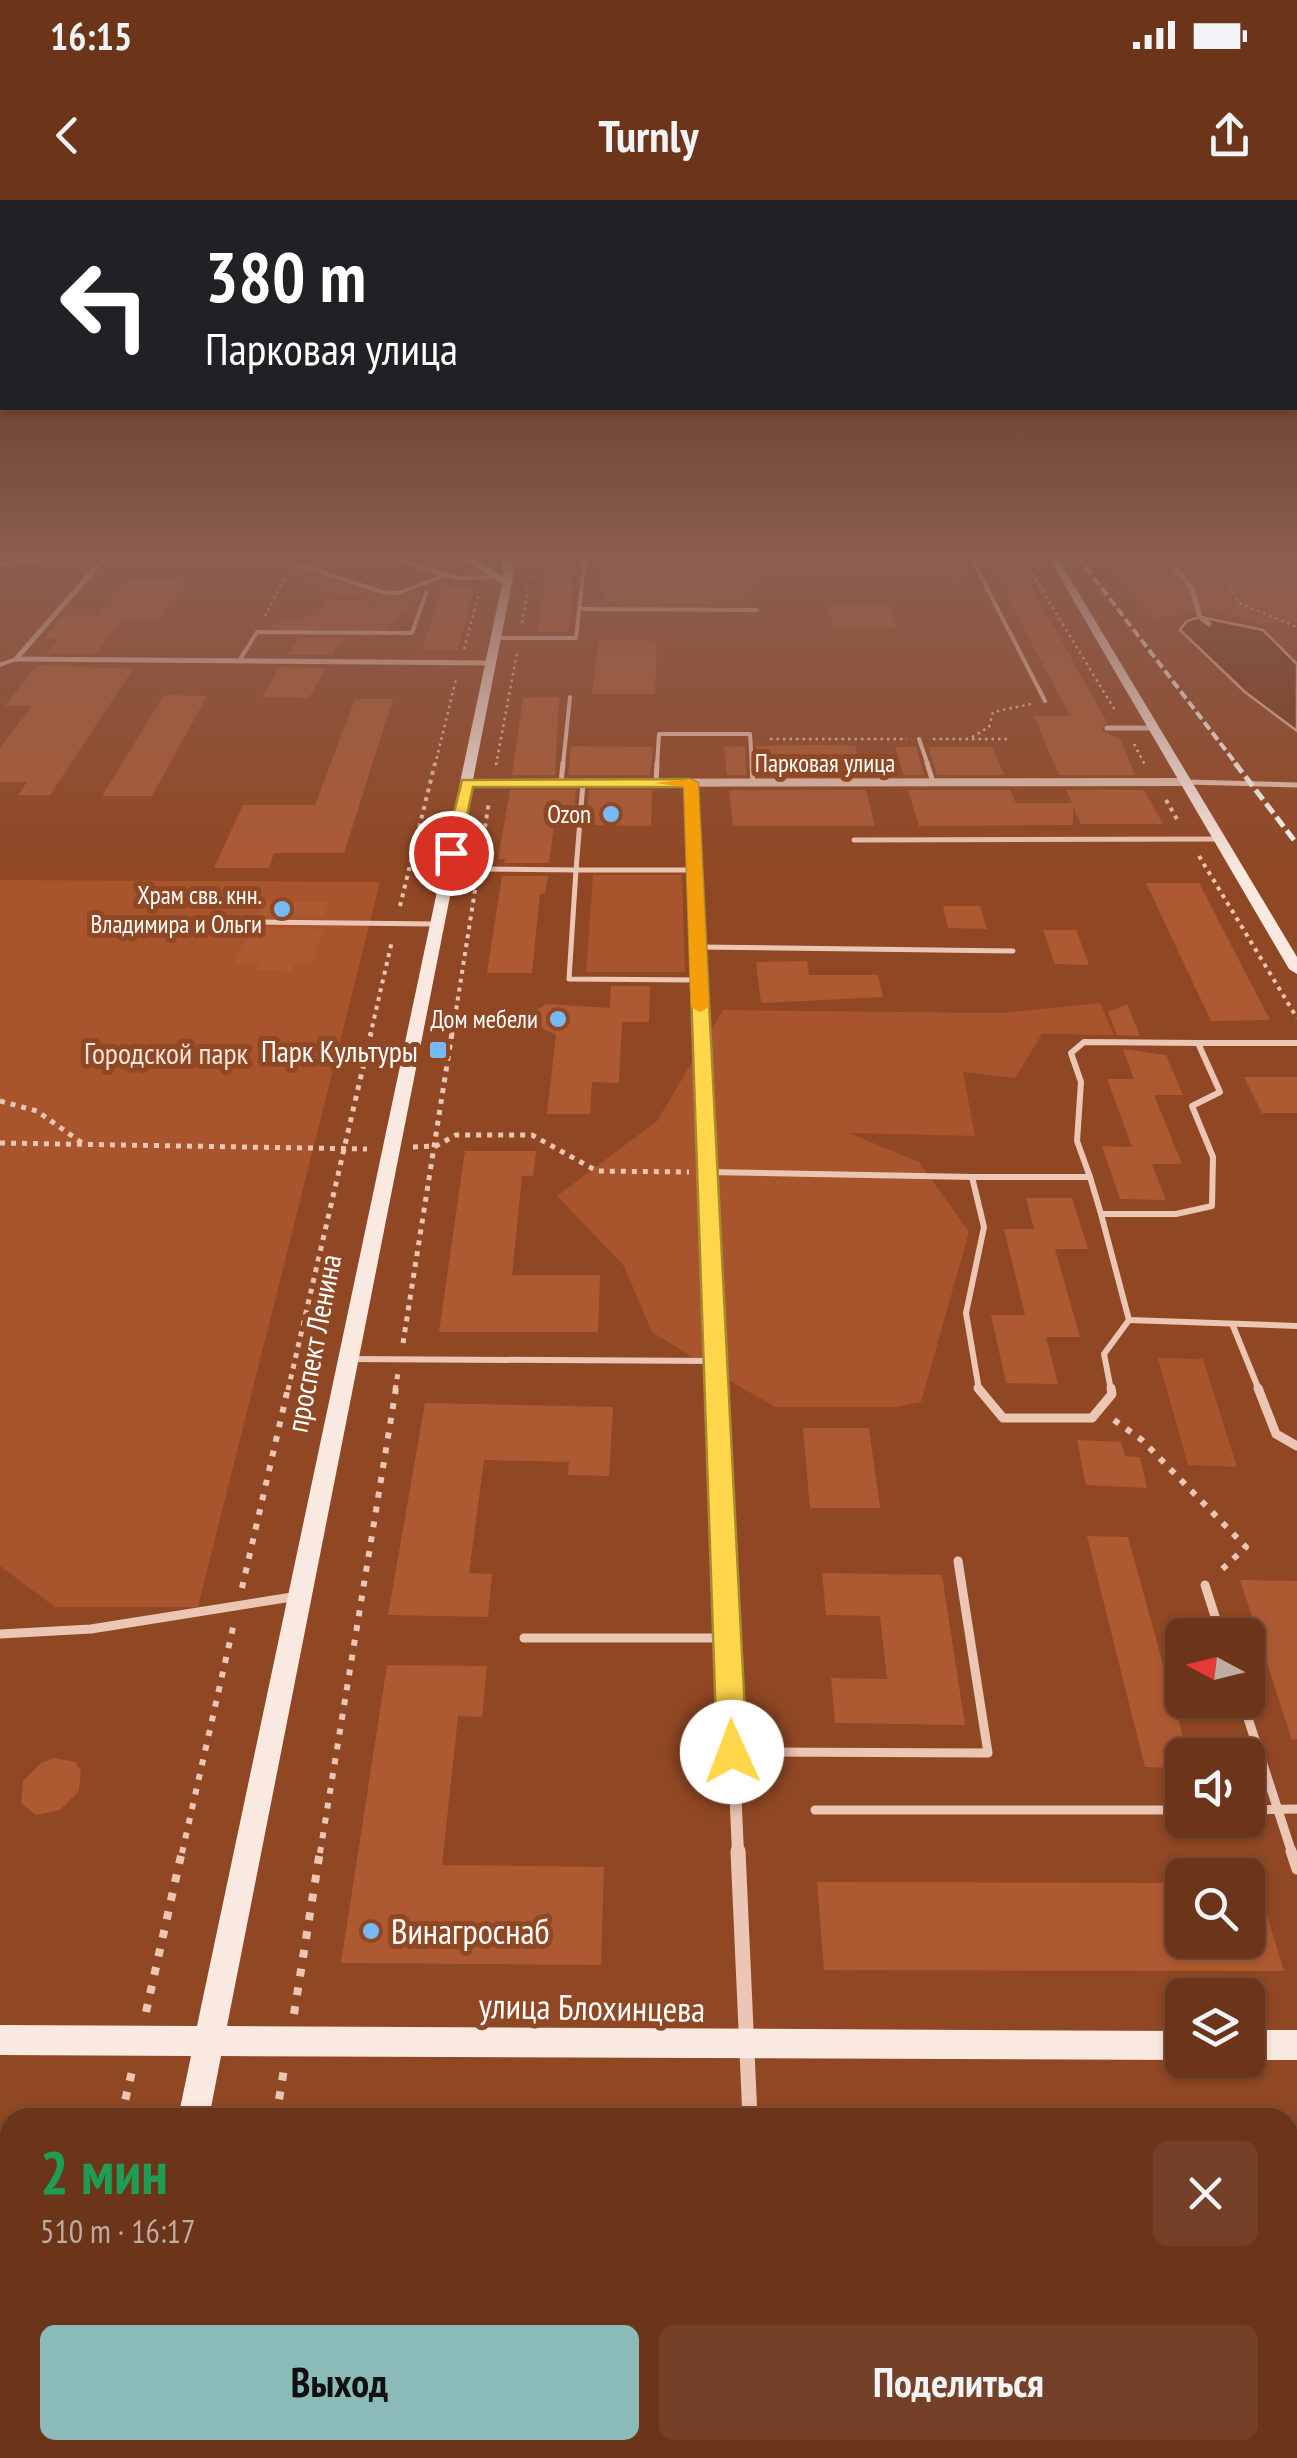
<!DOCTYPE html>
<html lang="ru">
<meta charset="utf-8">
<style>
:root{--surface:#6c351a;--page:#744027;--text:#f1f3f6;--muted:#beaba2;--line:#7f5039;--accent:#8bbbb9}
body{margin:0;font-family:"PT Sans Narrow",sans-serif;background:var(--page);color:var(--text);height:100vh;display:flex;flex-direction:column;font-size:38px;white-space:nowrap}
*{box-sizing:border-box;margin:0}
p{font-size:32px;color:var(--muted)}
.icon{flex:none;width:55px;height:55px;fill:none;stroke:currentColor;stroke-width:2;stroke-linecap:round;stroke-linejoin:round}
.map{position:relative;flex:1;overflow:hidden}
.details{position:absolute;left:0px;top:1908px;width:1298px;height:352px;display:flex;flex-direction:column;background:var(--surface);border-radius:30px 30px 0 0;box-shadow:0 2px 8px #0004,0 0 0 2px var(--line)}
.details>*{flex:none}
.guide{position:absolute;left:0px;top:0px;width:1298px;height:210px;box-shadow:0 2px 8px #0004,0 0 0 2px var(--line);background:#202124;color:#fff;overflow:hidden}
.needle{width:65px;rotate:277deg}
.fabs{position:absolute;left:1165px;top:1418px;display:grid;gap:20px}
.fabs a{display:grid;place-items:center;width:100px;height:100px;border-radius:15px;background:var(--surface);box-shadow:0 2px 8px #0004,0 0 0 2px var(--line);font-size:50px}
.pin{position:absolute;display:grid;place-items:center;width:85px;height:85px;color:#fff;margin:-42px;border:5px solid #fff;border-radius:50%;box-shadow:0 2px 10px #0007}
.me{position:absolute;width:110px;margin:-55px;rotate:358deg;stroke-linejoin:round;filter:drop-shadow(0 0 8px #0008)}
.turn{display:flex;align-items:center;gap:35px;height:210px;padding:0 40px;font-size:45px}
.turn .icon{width:130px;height:130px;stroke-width:2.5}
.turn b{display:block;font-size:70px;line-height:85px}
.round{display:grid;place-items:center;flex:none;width:105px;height:105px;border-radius:15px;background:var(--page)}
.headline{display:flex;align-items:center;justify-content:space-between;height:170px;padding:0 40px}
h1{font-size:60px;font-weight:800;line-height:75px;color:#1e9e55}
.cta{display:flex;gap:20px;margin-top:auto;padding:20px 40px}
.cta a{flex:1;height:115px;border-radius:15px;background:var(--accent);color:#111;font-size:40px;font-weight:800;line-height:115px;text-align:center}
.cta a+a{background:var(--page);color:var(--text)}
.status{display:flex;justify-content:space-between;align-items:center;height:70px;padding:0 50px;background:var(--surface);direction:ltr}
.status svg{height:28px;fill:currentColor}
header{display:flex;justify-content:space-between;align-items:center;height:130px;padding:0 40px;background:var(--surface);font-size:45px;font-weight:800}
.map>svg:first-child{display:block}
.green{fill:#a8542d}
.water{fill:#703619;stroke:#edbda8;stroke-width:2.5}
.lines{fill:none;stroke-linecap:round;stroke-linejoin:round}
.stream{stroke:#edbda8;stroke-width:5}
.building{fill:#ad5a33}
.path-far4{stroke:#ecc6b4;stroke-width:2.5;stroke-dasharray:2.5 4;stroke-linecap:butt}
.path-far3{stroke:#ecc6b4;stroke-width:4;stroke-dasharray:4 5;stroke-linecap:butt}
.path-far2{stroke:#ecc6b4;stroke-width:5;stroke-dasharray:5 6;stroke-linecap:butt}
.path-far1{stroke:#ecc6b4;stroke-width:6;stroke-dasharray:6 9;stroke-linecap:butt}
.path{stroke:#ecc6b4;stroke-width:8;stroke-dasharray:8 11;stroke-linecap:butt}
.lane-far4{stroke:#ecc6b4;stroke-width:4}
.lane-far3{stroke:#ecc6b4;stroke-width:5}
.lane-far2{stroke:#ecc6b4;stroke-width:6}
.lane-far1{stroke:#ecc6b4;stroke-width:9}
.lane{stroke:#ecc6b4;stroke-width:11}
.street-far4{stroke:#ecc6b4;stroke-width:5}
.street-far3{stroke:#ecc6b4;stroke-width:8}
.street-far2{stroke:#ecc6b4;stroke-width:9}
.street-far1{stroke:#ecc6b4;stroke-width:12}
.street{stroke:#ecc6b4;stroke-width:15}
.secondary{fill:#fae9e0;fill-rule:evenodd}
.rail-far1{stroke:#fff;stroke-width:4;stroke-dasharray:9 4;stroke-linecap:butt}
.rail{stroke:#fff;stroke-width:5;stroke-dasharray:12 5;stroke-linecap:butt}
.route{fill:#ffd54a;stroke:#a68a30;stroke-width:2.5}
.slow{fill:#f59e0b}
.poi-dot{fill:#77baf7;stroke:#904723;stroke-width:4}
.labels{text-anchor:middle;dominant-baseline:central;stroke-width:10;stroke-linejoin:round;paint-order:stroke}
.far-street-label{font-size:25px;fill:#fff;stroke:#904723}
.far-poi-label{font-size:25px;fill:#fff;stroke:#904723;text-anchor:end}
.poi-label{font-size:30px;fill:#fff;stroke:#904723;text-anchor:end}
.park-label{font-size:30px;fill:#f9e3da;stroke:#904723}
.street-label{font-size:30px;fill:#fff;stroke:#904723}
.near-poi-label{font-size:35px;fill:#fff;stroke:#904723;text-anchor:start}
.near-street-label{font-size:35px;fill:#fff;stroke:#904723}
</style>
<div class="status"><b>16:15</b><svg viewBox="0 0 49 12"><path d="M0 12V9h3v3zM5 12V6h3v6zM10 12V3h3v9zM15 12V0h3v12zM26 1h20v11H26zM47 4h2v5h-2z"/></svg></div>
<header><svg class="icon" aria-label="back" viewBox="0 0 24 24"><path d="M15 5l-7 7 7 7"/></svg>Turnly<svg class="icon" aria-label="share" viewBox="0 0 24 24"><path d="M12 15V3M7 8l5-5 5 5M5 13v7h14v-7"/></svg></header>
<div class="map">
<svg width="1297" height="2258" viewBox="0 0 1297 2258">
<rect width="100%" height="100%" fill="#904723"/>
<g class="green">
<path d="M 604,357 L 710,357 L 719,361 L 739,357 L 873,357 L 828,364 C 866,383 923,345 969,362 L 970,376 L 956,381 L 923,373 L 765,372 L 738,405 L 606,402 L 597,372 Z"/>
<path d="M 1098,357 L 1297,357 L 1297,422 L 1260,424 L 1215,411 L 1150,418 Z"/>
<path d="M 281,363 L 381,394 L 420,392 L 420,400 L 382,431 L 272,430 L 268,425 L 318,414 L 325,400 L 370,400 L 367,414 L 372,400 L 330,393 L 278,368 Z"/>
<path d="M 593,675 L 682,675 L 685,772 L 586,772 Z"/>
<path d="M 0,680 L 380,682 L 198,1407 L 55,1407 L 0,1366 Z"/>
<path d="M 1100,803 L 1114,835 L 1042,834 L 1015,878 L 963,872 L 975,936 L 849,933 L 919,962 L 969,1032 L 921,1202 L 897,1207 L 776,1207 L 742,1188 L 652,1132 L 624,1066 L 557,996 L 657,921 L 723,810 L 1000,813 Z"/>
<path d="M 1158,1158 L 1203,1159 L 1237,1267 L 1188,1265 Z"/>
</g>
<path class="water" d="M 1200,417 L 1263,430 L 1297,464 L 1297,531 L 1245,492 L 1180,430 L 1187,421 Z"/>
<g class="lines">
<path class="stream" d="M 1166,357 L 1192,389 L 1200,417 L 1209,424"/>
</g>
<g class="building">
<path d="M 550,357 L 575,357 L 568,432 L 537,432 Z"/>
<path d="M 986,357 L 1014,357 L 1107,522 L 1101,530 L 1120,539 L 1135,575 L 1059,575 L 1034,516 L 1070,516 Z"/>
<path d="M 124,381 L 184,381 L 158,420 L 121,420 L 96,453 L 47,453 L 59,438 L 45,438 L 63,415 L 97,415 Z"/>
<path d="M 443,388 L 475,388 L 457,450 L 422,449 Z"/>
<path d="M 829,405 L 891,406 L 897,428 L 833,427 Z"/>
<path d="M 298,438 L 342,438 L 332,455 L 288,455 Z"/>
<path d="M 599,440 L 657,441 L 655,494 L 592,494 Z"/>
<path d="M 37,465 L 133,469 L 50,595 L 18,595 L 27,582 L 0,582 L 0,548 L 32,506 L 5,506 Z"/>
<path d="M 280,467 L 326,468 L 309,498 L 262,497 Z"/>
<path d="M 164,495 L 207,496 L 152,596 L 102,596 Z"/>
<path d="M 559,497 L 555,575 L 512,575 L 523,498 Z"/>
<path d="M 355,499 L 393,499 L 344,653 L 274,653 L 269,668 L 214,668 L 243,605 L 315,605 Z"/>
<path d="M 820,545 L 855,546 L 862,575 L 759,575 L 756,546 Z"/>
<path d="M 571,546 L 653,547 L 650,575 L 568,575 Z"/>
<path d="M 745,546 L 746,575 L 727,575 L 724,547 Z"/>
<path d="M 895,547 L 916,547 L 924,575 L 904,575 Z"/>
<path d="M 928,547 L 992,547 L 1004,575 L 937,575 Z"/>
<path d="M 510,590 L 576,590 L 573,625 L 554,625 L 549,663 L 504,663 L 505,659 L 498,659 Z"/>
<path d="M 589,590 L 652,590 L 651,626 L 586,625 Z"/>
<path d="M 729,590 L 866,590 L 875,626 L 733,626 Z"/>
<path d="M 908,590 L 1010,590 L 1016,603 L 1072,603 L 1066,590 L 1144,590 L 1163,624 L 1081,624 L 1073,606 L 1073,625 L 919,626 Z"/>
<path d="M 502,676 L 548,676 L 545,694 L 540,694 L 532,773 L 487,773 Z"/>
<path d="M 1146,683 L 1199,683 L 1270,820 L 1211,821 Z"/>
<path d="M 263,702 L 329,702 L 324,717 L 257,716 Z"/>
<path d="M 943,706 L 980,706 L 987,729 L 948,728 Z"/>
<path d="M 251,728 L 324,729 L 310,765 L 295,764 L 292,771 L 256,770 L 259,764 L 235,763 Z"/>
<path d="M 1043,730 L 1076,730 L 1089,765 L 1055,764 Z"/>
<path d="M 807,761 L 809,775 L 878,775 L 883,797 L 761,803 L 756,762 Z"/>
<path d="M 611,786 L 650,786 L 649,822 L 622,822 L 619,883 L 592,882 L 590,914 L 547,914 L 556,835 L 523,819 L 546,804 L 610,808 Z"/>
<path d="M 1127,804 L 1140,836 L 1117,835 L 1108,812 Z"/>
<path d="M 1123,849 L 1166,855 L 1183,895 L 1154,895 L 1182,964 L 1152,964 L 1166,1000 L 1120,999 L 1102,946 L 1132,947 L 1107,879 L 1134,879 Z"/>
<path d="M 1244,877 L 1297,877 L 1297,913 L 1262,913 Z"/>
<path d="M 465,951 L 536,951 L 533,976 L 522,976 L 512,1075 L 600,1075 L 598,1132 L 439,1132 Z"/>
<path d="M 1026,998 L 1072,998 L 1088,1049 L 1055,1049 L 1080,1137 L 1046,1137 L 1058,1184 L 1006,1183 L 991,1115 L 1025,1115 L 1004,1029 L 1034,1029 Z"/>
<path d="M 425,1203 L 613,1207 L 609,1276 L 568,1275 L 569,1262 L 484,1260 L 469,1373 L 492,1374 L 488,1417 L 388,1415 Z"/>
<path d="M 803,1228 L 869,1228 L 880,1308 L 810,1308 Z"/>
<path d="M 1077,1240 L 1121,1242 L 1125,1256 L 1140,1257 L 1147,1288 L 1086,1285 Z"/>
<path d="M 1087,1336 L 1128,1337 L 1188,1555 L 1182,1555 L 1182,1568 L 1145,1567 Z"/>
<path d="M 822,1373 L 942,1375 L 965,1525 L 835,1523 L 831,1478 L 887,1479 L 880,1416 L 826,1415 Z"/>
<path d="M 1240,1380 L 1297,1381 L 1297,1539 L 1292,1540 Z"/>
<path d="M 387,1465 L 487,1466 L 482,1517 L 458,1516 L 442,1665 L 604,1667 L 601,1765 L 341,1763 Z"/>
<path d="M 54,1558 L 75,1562 L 81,1570 L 79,1591 L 60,1610 L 36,1615 L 21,1603 L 23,1581 L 41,1563 Z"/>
<path d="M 1253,1670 L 1284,1771 L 824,1770 L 817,1682 L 1182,1683 L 1182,1740 L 1248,1740 L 1248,1671 Z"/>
</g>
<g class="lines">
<g class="path-far4">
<path d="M 359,357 L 371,361"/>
<path d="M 1022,357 L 1116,512"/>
<path d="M 1215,357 L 1239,403 L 1297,427"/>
<path d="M 530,378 L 535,357"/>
<path d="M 265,416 L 285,377"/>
<path d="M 522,423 L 528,389"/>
<path d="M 464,449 L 479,392"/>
<path d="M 972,537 L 989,527 L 993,512 L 1031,504"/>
<path d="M 770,539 L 907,539"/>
<path d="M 933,539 L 1011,539"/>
<path d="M 1134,544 L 1145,565"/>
<path d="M 435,565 L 456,479"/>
<path d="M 496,565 L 517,453"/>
</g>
<g class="path-far3">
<path d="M 1166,600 L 1178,621"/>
<path d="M 481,654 L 489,601"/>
<path d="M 1199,656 L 1297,818"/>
<path d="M 400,706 L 435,563"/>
<path d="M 370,836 L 392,741"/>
<path d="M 452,836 L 476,684"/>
</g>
<g class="path-far2">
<path d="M 0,901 L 37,911 L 85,945"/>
<path d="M 0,943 L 367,949"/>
<path d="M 413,947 L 436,946 L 456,935 L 532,935 L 597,971 L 689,972"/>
<path d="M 403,1143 L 452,833"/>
<path d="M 288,1190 L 371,833"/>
<path d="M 395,1190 L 398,1173"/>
</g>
<g class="path-far1">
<path d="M 1114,1220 L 1142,1240 L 1246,1347 L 1217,1374"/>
<path d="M 242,1388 L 288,1188"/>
<path d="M 182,1653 L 234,1423"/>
<path d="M 320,1653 L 396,1188"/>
</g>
<g class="path">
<path d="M 146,1812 L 182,1651"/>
<path d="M 294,1814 L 320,1651"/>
<path d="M 121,1918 L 133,1867"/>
<path d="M 276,1918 L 284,1869"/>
<path d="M 44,2258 L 46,2250"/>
<path d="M 220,2258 L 221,2250"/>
</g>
<g class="lane-far4">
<path d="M 294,357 L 285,360 L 382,392 L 398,393 L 446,375"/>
<path d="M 387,357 L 457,378 L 499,377"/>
<path d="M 971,357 L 1045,501"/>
<path d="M 0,364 L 69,357"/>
<path d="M 579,409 L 757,410"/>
<path d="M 495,438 L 576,438 L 585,357"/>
<path d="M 239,461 L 257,432 L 412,433 L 426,393"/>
<path d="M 0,465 L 16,459"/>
<path d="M 919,539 L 928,565"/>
<path d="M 563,565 L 570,497"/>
<path d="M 657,565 L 659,534 L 750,534 L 752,565"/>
</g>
<g class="lane-far3">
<path d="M 752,563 L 753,583"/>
<path d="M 927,563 L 933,582"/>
<path d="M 1187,582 L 1297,585"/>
<path d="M 561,583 L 563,563"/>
<path d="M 583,583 L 576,670 L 694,670"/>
<path d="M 656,583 L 657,563"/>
<path d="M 854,640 L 1218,639"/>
<path d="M 478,669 L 576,670 L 569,779 L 699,780"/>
<path d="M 249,722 L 436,724"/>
<path d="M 698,747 L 1013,751"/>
</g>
<g class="lane-far2">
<path d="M 707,972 L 972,977"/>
<path d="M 1090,977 L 1101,1014"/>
<path d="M 1129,1120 L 1101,1014 L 1176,1014 L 1212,1006 L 1213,957 L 1192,906 L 1220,892 L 1198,843 L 1297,843"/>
<path d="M 1129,1120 L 1297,1126"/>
<path d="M 1233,1126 L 1259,1190"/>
<path d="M 349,1159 L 716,1161"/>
<path d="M 979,1190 L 966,1113 L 984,1027 L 972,977 L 1090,977 L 1077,941 L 1081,882 L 1071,853 L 1084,842 L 1198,843"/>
<path d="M 1111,1190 L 1104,1154 L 1129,1120"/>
</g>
<g class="lane-far1">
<path d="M 978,1188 L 1003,1218 L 1092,1218 L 1112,1194 L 1111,1188"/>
<path d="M 1258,1188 L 1276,1234 L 1297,1246"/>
<path d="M 1205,1385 L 1221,1435"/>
<path d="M 0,1434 L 91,1429 L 298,1396"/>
<path d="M 524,1438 L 728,1438"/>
<path d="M 1242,1500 L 1292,1653"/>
<path d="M 732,1552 L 988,1553 L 958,1361"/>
<path d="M 815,1610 L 1182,1610"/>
<path d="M 1248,1610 L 1297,1609"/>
</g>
<path class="lane" d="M 1291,1651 L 1297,1669"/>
<g class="street-far4">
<path d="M 16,459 L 490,463"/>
<path d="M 16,459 L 105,357"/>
<path d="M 1107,528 L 1151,528"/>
</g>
<g class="street-far3">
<path d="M 467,583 L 1184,582"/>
<path d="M 690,583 L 701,836"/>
</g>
<path class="street-far2" d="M 701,833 L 717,1190"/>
<path class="street-far1" d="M 717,1188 L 738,1653"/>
<g class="street">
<path d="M 738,1651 L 750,1918"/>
<path d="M 770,2250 L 770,2258"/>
</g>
<g class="secondary">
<path d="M 460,357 L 470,357 L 503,377 L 502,357 L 511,357 L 514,372 L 227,1826 L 1182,1831 L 1184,1860 L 221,1856 L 209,1918 L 178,1918 L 191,1856 L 0,1855 L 0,1825 L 197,1826 L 502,384 Z"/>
<path d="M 1048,357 L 1057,357 L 1297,757 L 1297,774 L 1289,769 Z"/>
<rect x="1248" y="1830" width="49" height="30"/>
<path d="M 109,2250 L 145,2250 L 144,2258 L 108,2258 Z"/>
</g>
<path class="rail-far1" d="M 1078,357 L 1237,565"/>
<path class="rail" d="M 1235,563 L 1297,644"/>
</g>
<linearGradient id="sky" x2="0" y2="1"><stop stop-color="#4f2713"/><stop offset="0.53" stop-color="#8b5e50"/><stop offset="1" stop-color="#8b5e50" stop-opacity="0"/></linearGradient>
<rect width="1297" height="673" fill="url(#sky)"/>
<path class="route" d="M 690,579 L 698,583 L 747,1552 L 742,1562 L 732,1566 L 722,1562 L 717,1552 L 684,587 L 473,587 L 459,653 L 451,658 L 444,653 L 462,580 Z"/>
<path class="slow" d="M 690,579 L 698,583 L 709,807 L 700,812 L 691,807 L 684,587 L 655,583 Z"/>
<g class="poi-dot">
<circle cx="611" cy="614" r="10"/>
<circle cx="282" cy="709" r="10"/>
<circle cx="558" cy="819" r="10"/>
<rect x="428" y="840" width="20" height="20" rx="5"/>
<circle cx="371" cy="1731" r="10"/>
</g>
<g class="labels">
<g class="far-street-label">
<text x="825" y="563">Парковая улица</text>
</g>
<g class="far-poi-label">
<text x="591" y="614">Ozon</text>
<text x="262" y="695">Храм свв. кнн.<tspan x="262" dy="29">Владимира и Ольги</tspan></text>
<text x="538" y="819">Дом мебели</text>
</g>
<g class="poi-label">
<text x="418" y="850">Парк Культуры</text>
</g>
<g class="park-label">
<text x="166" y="852">Городской парк</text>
</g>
<g class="street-label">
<text transform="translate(313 1143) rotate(-79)">проспект Ленина</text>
</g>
<g class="near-poi-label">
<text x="391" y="1731">Винагроснаб</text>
</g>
<g class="near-street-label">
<text transform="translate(592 1807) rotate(1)">улица Блохинцева</text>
</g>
</g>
</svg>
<div class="fabs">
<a><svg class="needle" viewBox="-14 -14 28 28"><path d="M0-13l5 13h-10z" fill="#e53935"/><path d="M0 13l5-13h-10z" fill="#beaba2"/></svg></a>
<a><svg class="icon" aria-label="sound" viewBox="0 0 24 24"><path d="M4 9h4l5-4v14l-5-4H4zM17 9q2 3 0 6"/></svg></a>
<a><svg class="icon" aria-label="search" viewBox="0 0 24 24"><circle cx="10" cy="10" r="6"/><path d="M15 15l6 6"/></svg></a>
<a><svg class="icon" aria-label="layers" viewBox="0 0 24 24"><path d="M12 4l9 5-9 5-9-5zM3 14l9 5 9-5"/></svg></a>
</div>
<div class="pin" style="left:451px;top:653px;background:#d93025"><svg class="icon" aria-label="arrive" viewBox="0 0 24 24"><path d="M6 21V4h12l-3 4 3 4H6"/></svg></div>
<svg class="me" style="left:732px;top:1552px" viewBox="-20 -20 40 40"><circle r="19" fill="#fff"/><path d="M0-13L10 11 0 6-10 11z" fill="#ffd54a"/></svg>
<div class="guide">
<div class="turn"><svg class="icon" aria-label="left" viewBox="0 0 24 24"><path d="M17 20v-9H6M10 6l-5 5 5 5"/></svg><div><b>380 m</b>Парковая улица</div></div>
</div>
<section class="details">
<div class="headline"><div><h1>2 мин</h1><p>510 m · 16:17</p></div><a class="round"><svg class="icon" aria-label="close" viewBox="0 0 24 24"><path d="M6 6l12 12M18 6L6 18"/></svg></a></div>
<div class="cta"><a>Выход</a><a>Поделиться</a></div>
</section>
</div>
